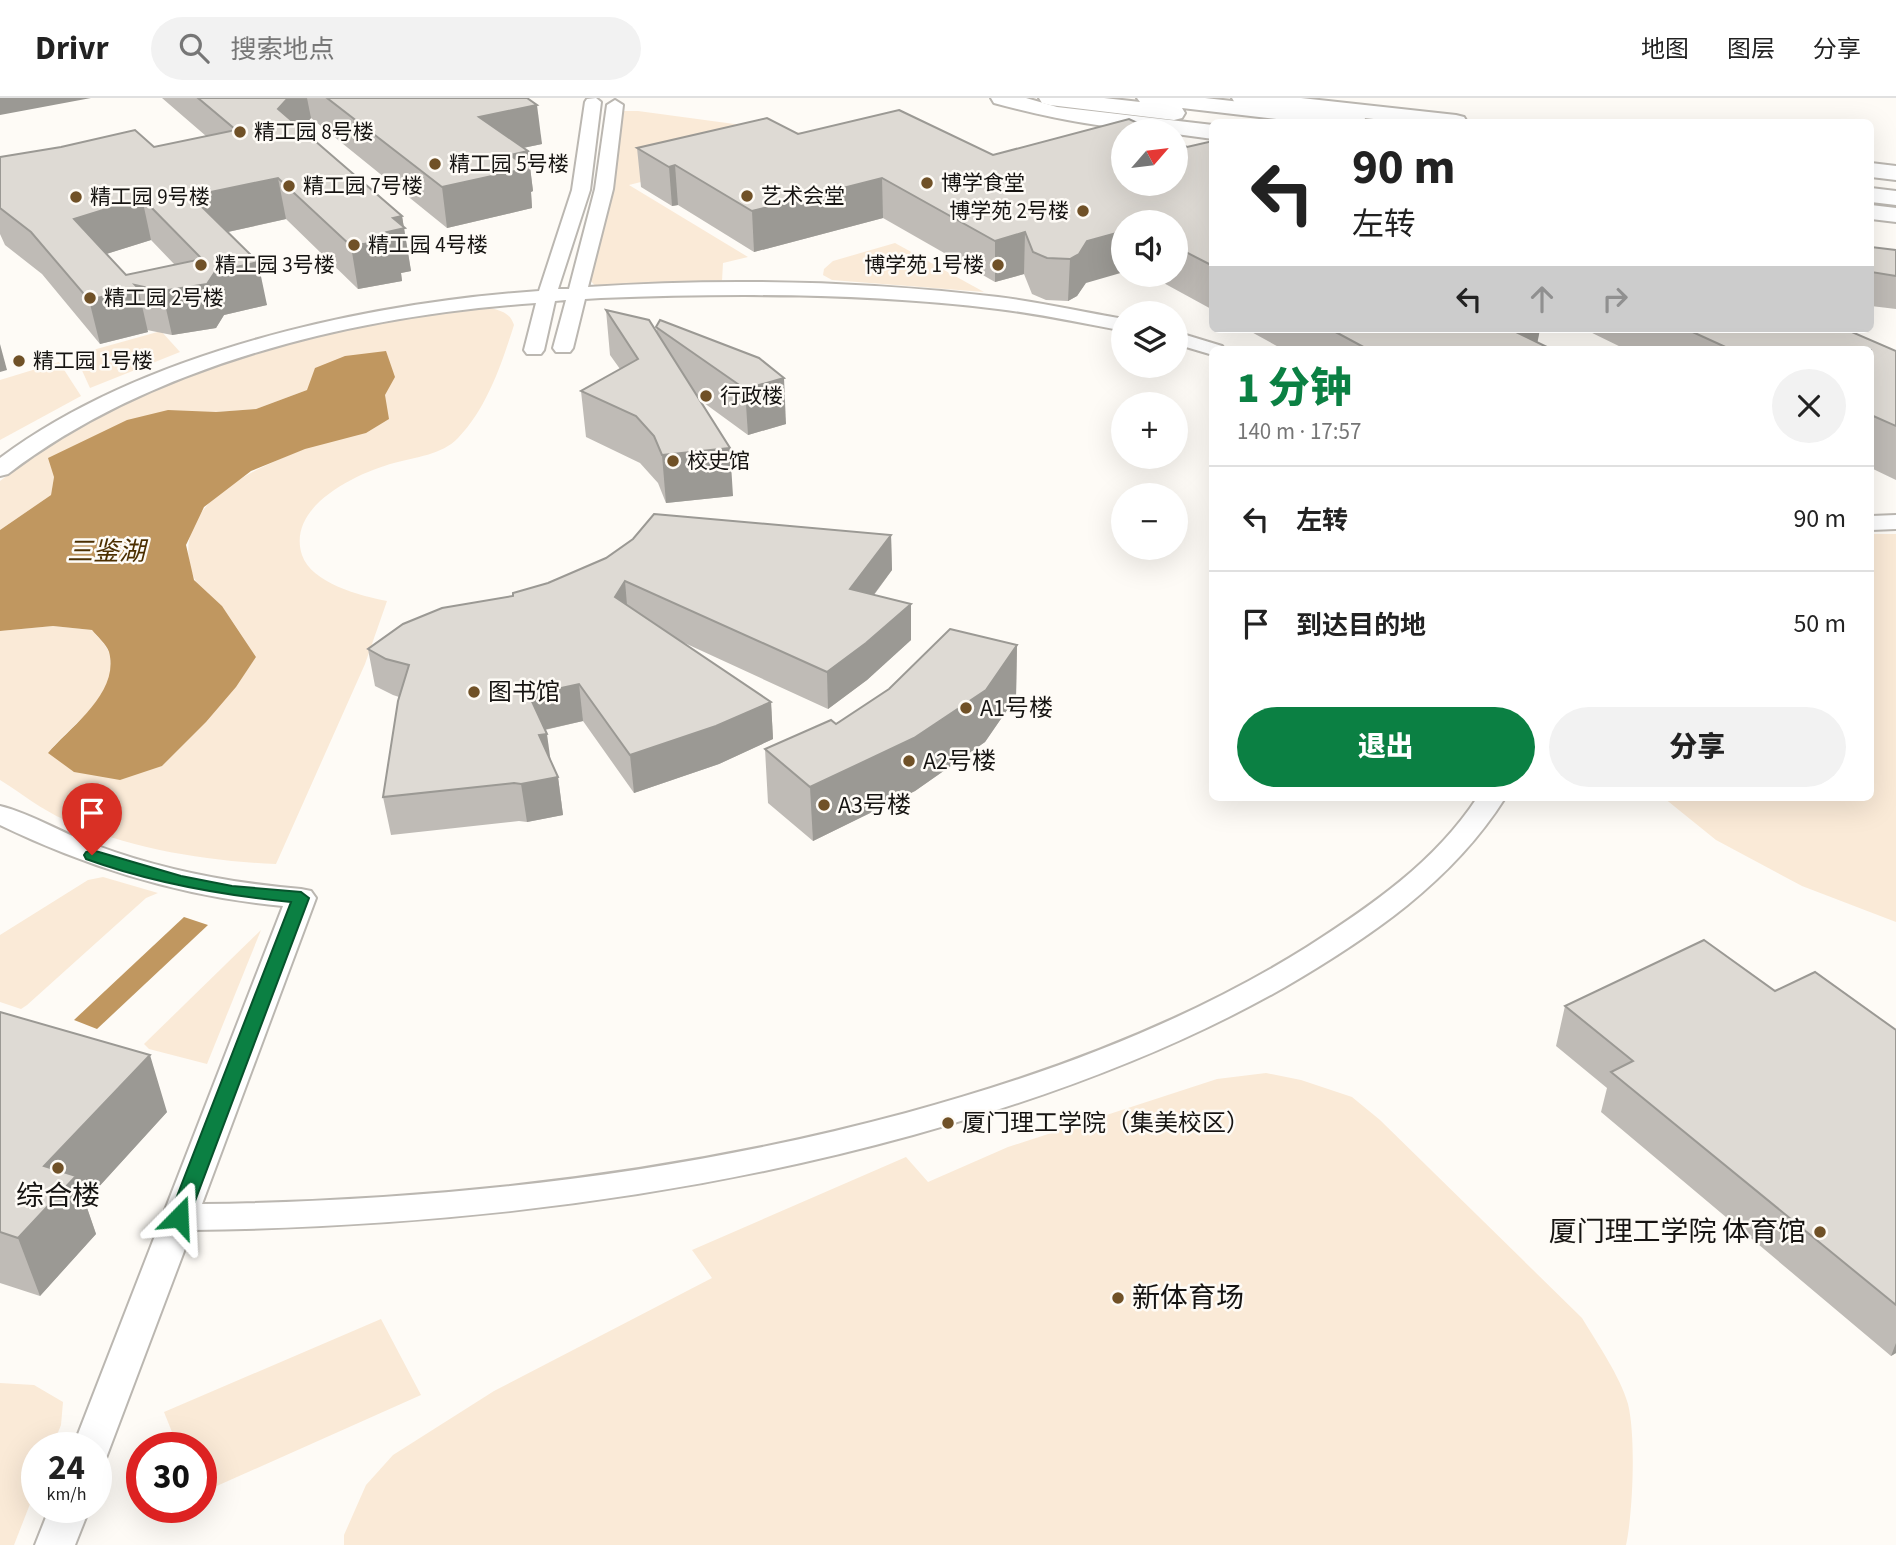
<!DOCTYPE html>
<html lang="zh">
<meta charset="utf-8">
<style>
:root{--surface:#fff;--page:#f2f2f2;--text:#222;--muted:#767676;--line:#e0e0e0;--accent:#0b8043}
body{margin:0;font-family:"Source Sans 3","Noto Sans SC",sans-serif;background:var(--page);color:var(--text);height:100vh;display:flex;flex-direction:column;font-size:26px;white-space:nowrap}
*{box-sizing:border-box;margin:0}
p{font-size:23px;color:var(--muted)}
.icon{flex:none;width:38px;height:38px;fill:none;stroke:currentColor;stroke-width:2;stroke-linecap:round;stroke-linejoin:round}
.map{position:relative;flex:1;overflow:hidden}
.drawer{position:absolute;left:1209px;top:248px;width:665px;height:455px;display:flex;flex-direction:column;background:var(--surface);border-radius:10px;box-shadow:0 7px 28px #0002}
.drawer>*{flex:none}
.hud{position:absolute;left:1209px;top:21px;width:665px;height:214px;border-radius:10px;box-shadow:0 7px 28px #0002;background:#fff;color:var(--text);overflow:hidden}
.needle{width:46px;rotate:62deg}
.fabs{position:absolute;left:1111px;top:21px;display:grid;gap:14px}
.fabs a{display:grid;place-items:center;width:77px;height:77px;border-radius:50%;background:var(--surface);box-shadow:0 7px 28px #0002;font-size:35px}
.speed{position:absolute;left:21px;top:1334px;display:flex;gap:14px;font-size:35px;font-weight:700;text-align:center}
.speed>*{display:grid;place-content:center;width:91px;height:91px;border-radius:50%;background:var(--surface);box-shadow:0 7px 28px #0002;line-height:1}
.speed small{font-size:18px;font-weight:400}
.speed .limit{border:10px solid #d22;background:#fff;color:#111}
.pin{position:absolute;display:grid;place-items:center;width:60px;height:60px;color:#fff;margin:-72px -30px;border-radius:50% 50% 50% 0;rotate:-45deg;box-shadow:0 0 7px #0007}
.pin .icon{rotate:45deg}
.me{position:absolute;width:77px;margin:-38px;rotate:21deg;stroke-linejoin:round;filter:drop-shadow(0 0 5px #0008)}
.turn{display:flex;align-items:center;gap:24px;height:147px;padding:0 28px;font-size:32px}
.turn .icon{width:91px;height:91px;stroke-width:2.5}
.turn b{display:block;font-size:49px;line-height:60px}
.lanes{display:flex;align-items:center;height:66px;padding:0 28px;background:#0003;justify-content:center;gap:35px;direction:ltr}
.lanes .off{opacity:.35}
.round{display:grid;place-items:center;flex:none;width:74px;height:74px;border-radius:37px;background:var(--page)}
.head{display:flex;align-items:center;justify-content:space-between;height:119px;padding:0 28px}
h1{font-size:42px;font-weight:800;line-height:52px;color:var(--accent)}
.action{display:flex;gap:14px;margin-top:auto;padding:14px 28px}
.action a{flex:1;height:80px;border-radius:42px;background:var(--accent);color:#fff;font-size:28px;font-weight:800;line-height:80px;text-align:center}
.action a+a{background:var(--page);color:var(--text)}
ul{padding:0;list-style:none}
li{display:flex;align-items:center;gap:21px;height:105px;padding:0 28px;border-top:2px solid var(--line)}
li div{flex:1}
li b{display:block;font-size:26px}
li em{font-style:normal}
header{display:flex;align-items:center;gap:42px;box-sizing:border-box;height:98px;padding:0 35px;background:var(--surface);border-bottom:2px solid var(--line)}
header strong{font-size:33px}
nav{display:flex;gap:38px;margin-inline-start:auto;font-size:24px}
.search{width:490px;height:63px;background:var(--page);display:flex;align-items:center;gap:18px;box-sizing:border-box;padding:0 24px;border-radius:38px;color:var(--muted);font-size:26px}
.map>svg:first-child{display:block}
.green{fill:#faead7}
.water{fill:#c09760}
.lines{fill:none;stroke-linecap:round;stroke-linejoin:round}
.street-casing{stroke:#bbb7b1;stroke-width:4}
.secondary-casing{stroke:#bbb7b1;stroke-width:4}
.highway-casing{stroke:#bbb7b1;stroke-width:4}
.street{fill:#fff;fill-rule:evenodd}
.secondary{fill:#fff;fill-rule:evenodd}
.highway{fill:#fff;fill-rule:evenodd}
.wall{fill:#bfbbb6;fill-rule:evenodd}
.shaded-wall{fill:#9b9994}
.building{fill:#dedad4;stroke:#9b9994;stroke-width:2;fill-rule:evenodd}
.route{fill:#0b8043;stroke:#07532c;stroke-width:2}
.poi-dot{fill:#705127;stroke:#fefbf6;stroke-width:2.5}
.labels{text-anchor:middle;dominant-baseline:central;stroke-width:5;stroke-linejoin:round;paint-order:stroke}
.far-poi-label{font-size:21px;fill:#161412;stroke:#fefbf6;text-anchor:start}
.poi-label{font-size:24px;fill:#161412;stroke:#fefbf6;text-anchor:start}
.water-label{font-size:26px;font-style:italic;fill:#4c2f00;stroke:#fefbf6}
.near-poi-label{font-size:28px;fill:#161412;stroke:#fefbf6}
</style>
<header>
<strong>Drivr</strong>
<div class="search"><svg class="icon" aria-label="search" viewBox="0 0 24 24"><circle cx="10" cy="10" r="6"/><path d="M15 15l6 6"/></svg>搜索地点</div>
<nav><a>地图</a><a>图层</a><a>分享</a></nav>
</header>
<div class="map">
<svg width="1896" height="1447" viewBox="0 0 1896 1447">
<rect width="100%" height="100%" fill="#fefbf6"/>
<g class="green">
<path d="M 622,13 L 638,13 L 824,38 L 629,87 L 748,159 L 723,165 L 722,183 L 597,190 L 590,182 Z"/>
<path d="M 895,145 L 984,194 L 832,182 L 823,177 L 824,171 L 833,163 Z"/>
<path d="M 490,210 C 502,213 510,215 514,227 C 502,265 487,310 458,340 C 442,357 415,359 394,365 C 357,375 286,408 302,457 C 311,485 361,498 387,503 L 365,566 L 276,766 C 205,763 131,751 65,722 C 42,712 21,695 0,682 L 0,533 L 53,528 L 92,532 C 97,539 107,547 109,555 C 121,599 69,626 48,655 L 162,668 C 197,633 229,600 256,559 C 245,543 235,526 223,510 C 215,500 199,492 194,480 C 165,408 252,372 304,351 L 307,292 L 256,311 L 216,314 L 54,379 L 51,397 L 0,432 L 0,383 C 131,280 325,223 490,210 Z"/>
<path d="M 161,233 L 180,254 L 90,290 L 75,257 Z"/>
<path d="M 59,264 L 81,298 L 0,342 L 0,282 Z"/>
<path d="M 1871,436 L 1896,436 L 1896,824 L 1802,788 L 1716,742 L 1664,700 L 1871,700 Z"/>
<path d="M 103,779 L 158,795 L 146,800 L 27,907 L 21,911 L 0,904 L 0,837 L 88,782 Z"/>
<path d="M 261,832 L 207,966 L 149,951 L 144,946 Z"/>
<path d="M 1266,975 L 1301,982 L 1352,999 L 1380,1022 L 1582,1220 C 1597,1245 1620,1278 1628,1306 C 1636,1338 1633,1415 1626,1447 L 344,1447 L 344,1437 L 366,1387 L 393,1357 L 494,1293 L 712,1180 L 692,1152 L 906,1059 L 928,1084 L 1008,1049 L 1217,981 Z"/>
<path d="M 381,1221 L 421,1297 L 201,1395 L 201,1349 L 178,1349 L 164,1314 Z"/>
<path d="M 0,1285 L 34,1287 L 63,1304 L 61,1327 L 52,1349 L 37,1349 L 37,1388 L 14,1447 L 0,1447 Z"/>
</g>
<g class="water">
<path d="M 386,253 L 395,279 L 385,297 L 389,321 L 366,335 L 305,351 L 251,373 L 204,409 L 186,447 L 194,482 L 222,508 L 256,559 L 236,589 L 206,624 L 162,668 L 120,682 L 74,674 L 48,655 C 70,629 120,595 109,554 C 107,547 97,538 92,532 L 53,528 L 0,533 L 0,432 L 51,397 L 54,379 L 48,360 L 127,322 L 168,312 L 216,314 L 256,311 L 307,292 L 315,270 L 345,258 Z"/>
<path d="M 184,819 L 208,827 L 97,931 L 74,922 Z"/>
</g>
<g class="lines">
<g class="street-casing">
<g id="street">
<path d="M 596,0 L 601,4 L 590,92 L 558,191 L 569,191 L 595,91 L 607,7 L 615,2 L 623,7 L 613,91 L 588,189 C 723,180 863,183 998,199 C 1040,204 1082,214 1124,221 L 1124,233 C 1082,225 1040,216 998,211 C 866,195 733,195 601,200 L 585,201 L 573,250 L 570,254 L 556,254 L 553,250 L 566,202 L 555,203 L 544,252 L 541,256 L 527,256 L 524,252 L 536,205 C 357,217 152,266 8,376 L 0,378 L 0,360 C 142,254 364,205 539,193 L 572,92 L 585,4 L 587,1 Z"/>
<path d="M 1176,234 L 1222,248 L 1225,252 L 1213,252 L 1213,257 L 1176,246 Z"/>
<path d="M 1896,417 L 1896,431 L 1871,432 L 1871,418 Z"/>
<path d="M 1477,700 L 1505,700 C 1452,784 1369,840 1285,889 C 1169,955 1042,1001 913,1037 C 678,1102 436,1129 192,1132 L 106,1360 L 96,1364 L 96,1349 L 73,1349 L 283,808 C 184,799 89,770 0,727 L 0,708 C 33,716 63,736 95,747 C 162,772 230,785 301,791 L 311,793 L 316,800 L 202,1106 C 440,1103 676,1077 906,1015 C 1046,977 1184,926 1307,849 C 1371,808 1435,764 1477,700 Z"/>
<path d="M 50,1409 L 90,1409 L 75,1447 L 35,1447 Z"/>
</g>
</g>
<g class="secondary-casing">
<g id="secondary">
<path d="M 991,0 L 1026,0 L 1057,9 L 1213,27 L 1213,41 L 1176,36 L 1176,33 C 1114,33 1054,21 994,5 Z"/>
<path d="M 1232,0 L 1301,0 L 1456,17 L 1464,19 L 1467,24 L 1402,24 L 1243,7 L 1235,5 Z"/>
<path d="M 1871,65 L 1896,68 L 1896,82 L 1871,79 Z"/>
<path d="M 1871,107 L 1896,110 L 1896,124 L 1871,121 Z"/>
</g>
</g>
<g class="highway-casing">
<g id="highway">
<path d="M 1039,0 L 1104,0 L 1140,4 L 1137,0 L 1205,0 L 1356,17 L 1364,19 L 1367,24 L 1303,24 L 1182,10 L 1185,15 L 1182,20 L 1174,22 L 1050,7 L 1042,5 Z"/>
<path d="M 1871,90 L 1896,93 L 1896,107 L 1871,104 Z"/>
</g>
</g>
<use href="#street" class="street"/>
<use href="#secondary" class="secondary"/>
<use href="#highway" class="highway"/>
</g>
<g class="wall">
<path d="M 162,0 L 527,0 L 542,46 L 523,50 L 528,53 L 533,93 L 531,94 L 532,110 L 447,130 L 311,20 L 301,31 L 402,118 L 411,173 L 401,175 L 402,183 L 358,191 L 286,121 L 228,134 L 267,207 L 224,217 L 216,230 L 172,237 L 147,232 L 148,234 L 100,246 L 42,176 L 5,147 L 0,136 L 0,59 L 154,49 L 206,38 ZM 151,142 L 175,167 L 126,177 L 106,156 Z"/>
<path d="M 798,36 L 993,57 L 1187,49 L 1213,43 L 1213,212 L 1149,177 L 1176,177 L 1176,124 L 1124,124 L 1077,198 L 1068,203 L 1046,202 L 1032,196 L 1024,176 L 995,184 L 883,120 L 754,154 L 678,107 L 672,108 L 641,89 L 637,50 Z"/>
<path d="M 1871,149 L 1896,152 L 1896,211 L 1871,208 Z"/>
<path d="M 606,212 L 657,233 L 656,229 L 759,260 L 786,326 L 748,337 L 700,302 L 733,398 L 666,405 L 658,385 L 640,365 L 586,339 L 581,293 L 620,271 L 610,257 Z"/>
<path d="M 1246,231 L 1540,231 L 1537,244 L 1553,252 L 1284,252 Z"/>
<path d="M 1584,231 L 1845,231 L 1896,253 L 1896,382 L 1871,370 L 1871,252 L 1627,252 Z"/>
<path d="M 891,437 L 892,472 L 874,497 L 911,542 L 867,582 L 828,611 L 678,542 L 771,604 L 773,641 L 719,666 L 634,695 L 583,623 L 545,632 L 550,661 L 558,679 L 563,717 L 527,724 L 519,723 L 391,737 L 383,699 L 399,599 L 393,597 L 375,588 L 368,551 L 548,485 L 606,460 L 633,441 Z"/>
<path d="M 1017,547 L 1016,599 L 985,644 L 915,693 L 813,743 L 768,705 L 765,651 L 836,626 Z"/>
<path d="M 1775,893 L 1896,932 L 1896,1255 L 1891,1258 L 1601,1014 L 1607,990 L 1556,948 L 1565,908 Z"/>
<path d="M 0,914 L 167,1014 L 85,1104 L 96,1136 L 40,1198 L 0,1185 Z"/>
</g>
<g class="shaded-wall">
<path d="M 0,0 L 91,0 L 0,17 Z"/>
<path d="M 288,0 L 307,0 L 311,20 L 285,50 L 278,11 Z"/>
<path d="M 537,7 L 542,46 L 484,58 L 479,19 Z"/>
<path d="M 528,53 L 533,93 L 531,94 L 532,110 L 447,130 L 442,89 L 510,57 Z"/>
<path d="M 675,67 L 678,107 L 672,108 L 669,69 Z"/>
<path d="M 278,80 L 286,121 L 200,140 L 191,98 Z"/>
<path d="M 882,80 L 883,120 L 754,154 L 752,113 Z"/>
<path d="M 142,100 L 151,142 L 84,163 L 74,121 Z"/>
<path d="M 402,118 L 411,173 L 401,175 L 402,183 L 358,191 L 351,148 L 387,134 L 393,120 Z"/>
<path d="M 1124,133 L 1124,174 L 1086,185 L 1077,198 L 1068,203 L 1070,161 L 1087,143 Z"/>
<path d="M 1025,134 L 1024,176 L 995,184 L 995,143 Z"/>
<path d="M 258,164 L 267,207 L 224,217 L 216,230 L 172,237 L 162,193 L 215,174 Z"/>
<path d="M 138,190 L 148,234 L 100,246 L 89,202 Z"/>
<path d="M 1505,231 L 1540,231 L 1536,252 Z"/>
<path d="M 0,246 L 7,272 L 0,274 Z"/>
<path d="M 784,280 L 786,326 L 748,337 L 745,291 Z"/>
<path d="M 730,350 L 733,398 L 666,405 L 662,357 Z"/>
<path d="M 891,437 L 892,472 L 851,527 L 850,491 Z"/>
<path d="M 625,483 L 628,519 L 615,499 Z"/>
<path d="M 911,506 L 911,542 L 867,582 L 828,611 L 827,574 Z"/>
<path d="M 1017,547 L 1016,599 L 985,644 L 915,693 L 813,743 L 810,689 Z"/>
<path d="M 579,586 L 583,623 L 534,634 L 529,597 Z"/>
<path d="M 771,604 L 773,641 L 719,666 L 634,695 L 630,657 Z"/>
<path d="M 547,636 L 552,673 L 539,637 Z"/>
<path d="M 558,679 L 563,717 L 527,724 L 521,686 Z"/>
<path d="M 150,957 L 167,1014 L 85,1104 L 96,1136 L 40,1198 L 18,1140 L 44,1068 Z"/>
<path d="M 1896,1245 L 1896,1255 L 1891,1258 Z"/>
</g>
<g class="building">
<path d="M 198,0 L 288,0 L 278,11 L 402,118 L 393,120 L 405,130 L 387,134 L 395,141 L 351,148 L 278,80 L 191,98 L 258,164 L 215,174 L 207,186 L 162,193 L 135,187 L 138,190 L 89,202 L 31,134 L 0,110 L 0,59 L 61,49 L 135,32 L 154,49 L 236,32 ZM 142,100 L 202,161 L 126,177 L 74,121 Z"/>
<path d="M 327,0 L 527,0 L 537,7 L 479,19 L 528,53 L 510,57 L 528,70 L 442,89 Z"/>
<path d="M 899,12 L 993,57 L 1129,21 L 1155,33 L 1124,33 L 1124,86 L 1176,86 L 1176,44 L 1187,49 L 1213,43 L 1213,168 L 1176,149 L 1176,124 L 1124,124 L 1124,133 L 1087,143 L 1079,156 L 1070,161 L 1047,160 L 1033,154 L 1025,134 L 995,143 L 882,80 L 752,113 L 675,67 L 669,69 L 637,50 L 767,20 L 798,36 Z"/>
<path d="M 1871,149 L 1896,152 L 1896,178 L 1871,174 Z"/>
<path d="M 606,212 L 649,222 L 730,350 L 662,357 L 654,338 L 636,318 L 581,293 L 638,261 Z"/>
<path d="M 660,222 L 759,260 L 784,280 L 745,291 L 656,229 Z"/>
<path d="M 1330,231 L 1510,231 L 1553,252 L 1369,252 Z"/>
<path d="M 1686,231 L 1845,231 L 1896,253 L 1896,328 L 1871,317 L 1871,252 L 1732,252 Z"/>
<path d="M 654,416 L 891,437 L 850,491 L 911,506 L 866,545 L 827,574 L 625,483 L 615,499 L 771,604 L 716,628 L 630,657 L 579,586 L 529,597 L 547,636 L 539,637 L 558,679 L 521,686 L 514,685 L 383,699 L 398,603 L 409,567 L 386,561 L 368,551 L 403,526 L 442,510 L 513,498 L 513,495 L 548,485 L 606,460 L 633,441 Z"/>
<path d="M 950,531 L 1017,547 L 986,592 L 914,640 L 810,689 L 765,651 L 831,622 L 836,626 L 889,591 Z"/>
<path d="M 1704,842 L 1775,893 L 1815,874 L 1896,932 L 1896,1207 L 1611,974 L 1633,963 L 1565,908 Z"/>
<path d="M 0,914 L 150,957 L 44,1068 L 76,1078 L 18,1140 L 0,1134 Z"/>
</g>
<path class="route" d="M 92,752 L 181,778 L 232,788 L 301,794 L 309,800 L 189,1119 L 186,1124 L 179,1126 L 172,1124 L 169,1119 L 291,804 C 221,797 152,785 86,761 L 84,757 L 86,754 Z"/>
<g class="poi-dot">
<circle cx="240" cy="34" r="7"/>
<circle cx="435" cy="66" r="7"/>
<circle cx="927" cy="85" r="7"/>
<circle cx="289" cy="88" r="7"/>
<circle cx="747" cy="98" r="7"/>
<circle cx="76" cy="99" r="7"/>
<circle cx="1083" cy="113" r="7"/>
<circle cx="354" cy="147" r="7"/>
<circle cx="201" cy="167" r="7"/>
<circle cx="998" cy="167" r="7"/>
<circle cx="90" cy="200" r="7"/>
<circle cx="19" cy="263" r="7"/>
<circle cx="706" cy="298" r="7"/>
<circle cx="673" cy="363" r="7"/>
<circle cx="474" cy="594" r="7"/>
<circle cx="966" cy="610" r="7"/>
<circle cx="909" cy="663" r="7"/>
<circle cx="824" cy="707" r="7"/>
<circle cx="948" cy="1025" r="7"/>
<circle cx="58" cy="1070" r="7"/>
<circle cx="1820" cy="1134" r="7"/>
<circle cx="1118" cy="1200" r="7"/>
</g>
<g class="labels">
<g class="far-poi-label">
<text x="254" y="34">精工园 8号楼</text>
<text x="449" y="66">精工园 5号楼</text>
<text x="941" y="85">博学食堂</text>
<text x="303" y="88">精工园 7号楼</text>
<text x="761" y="98">艺术会堂</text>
<text x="90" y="99">精工园 9号楼</text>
<text x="1069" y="113" text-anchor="end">博学苑 2号楼</text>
<text x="368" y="147">精工园 4号楼</text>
<text x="215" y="167">精工园 3号楼</text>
<text x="984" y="167" text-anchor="end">博学苑 1号楼</text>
<text x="104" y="200">精工园 2号楼</text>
<text x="33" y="263">精工园 1号楼</text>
<text x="720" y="298">行政楼</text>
<text x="687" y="363">校史馆</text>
</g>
<g class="poi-label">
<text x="488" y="594">图书馆</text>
<text x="980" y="610">A1号楼</text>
<text x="923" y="663">A2号楼</text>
<text x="838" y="707">A3号楼</text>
<text x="962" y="1025">厦门理工学院（集美校区）</text>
</g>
<g class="water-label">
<text x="106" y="453">三鉴湖</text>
</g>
<g class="near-poi-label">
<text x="58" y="1098">综合楼</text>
<text x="1806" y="1134" text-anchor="end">厦门理工学院 体育馆</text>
<text x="1132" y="1200" text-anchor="start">新体育场</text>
</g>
</g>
</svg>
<div class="fabs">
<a><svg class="needle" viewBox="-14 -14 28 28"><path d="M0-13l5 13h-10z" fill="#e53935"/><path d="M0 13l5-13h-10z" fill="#767676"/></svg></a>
<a><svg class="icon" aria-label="sound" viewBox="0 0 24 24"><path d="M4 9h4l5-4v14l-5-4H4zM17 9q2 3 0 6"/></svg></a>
<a><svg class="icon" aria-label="layers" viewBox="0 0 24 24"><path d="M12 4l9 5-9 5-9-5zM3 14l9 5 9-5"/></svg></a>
<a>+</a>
<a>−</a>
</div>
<div class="speed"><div>24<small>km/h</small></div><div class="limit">30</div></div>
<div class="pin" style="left:92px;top:757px;background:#d93025"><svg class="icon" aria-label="arrive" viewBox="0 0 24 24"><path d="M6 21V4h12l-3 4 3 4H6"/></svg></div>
<svg class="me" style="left:179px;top:1119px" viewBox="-20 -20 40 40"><path d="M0-17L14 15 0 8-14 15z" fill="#0b8043" stroke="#fff" stroke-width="4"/></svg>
<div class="hud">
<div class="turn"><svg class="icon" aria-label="left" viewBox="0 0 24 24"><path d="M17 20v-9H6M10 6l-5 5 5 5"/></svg><div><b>90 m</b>左转</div></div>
<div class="lanes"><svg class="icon" aria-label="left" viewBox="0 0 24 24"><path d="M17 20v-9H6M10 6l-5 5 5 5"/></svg><svg class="icon off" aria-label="ahead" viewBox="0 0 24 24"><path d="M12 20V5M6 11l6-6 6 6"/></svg><svg class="icon off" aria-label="right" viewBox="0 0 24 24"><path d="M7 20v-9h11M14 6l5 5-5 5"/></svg></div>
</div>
<section class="drawer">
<div class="head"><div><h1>1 分钟</h1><p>140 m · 17:57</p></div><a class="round"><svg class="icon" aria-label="close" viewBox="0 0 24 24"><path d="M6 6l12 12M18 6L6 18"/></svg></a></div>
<ul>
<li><svg class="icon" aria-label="left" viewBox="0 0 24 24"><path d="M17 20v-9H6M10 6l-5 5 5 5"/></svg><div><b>左转</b></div><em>90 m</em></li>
<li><svg class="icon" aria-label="arrive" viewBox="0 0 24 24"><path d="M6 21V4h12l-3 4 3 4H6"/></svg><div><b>到达目的地</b></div><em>50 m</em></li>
</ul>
<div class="action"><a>退出</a><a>分享</a></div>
</section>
</div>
